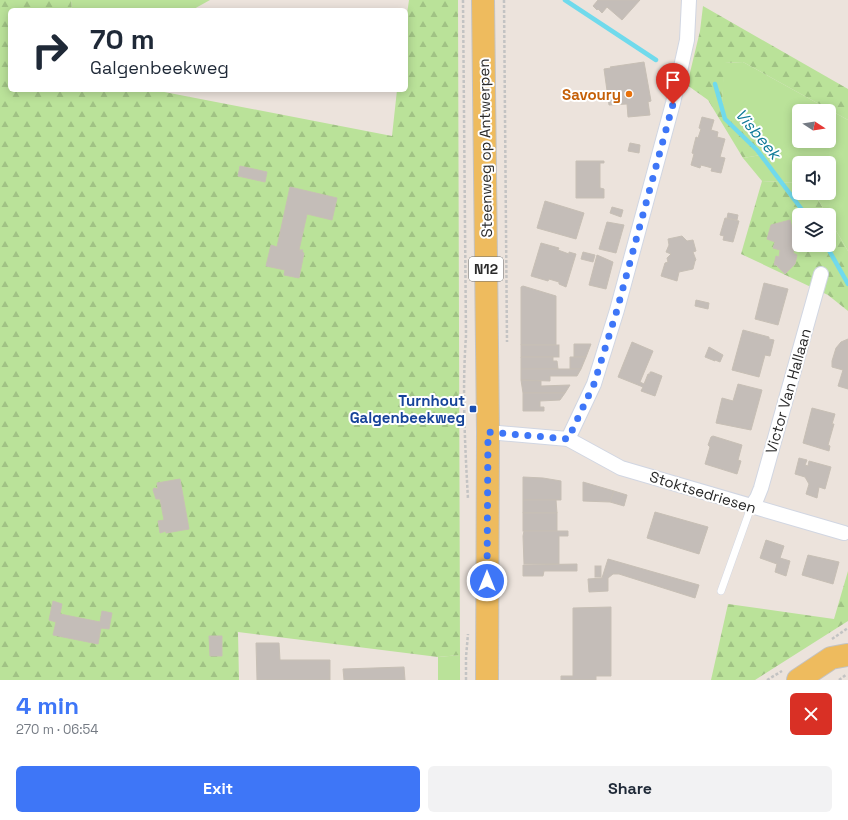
<!DOCTYPE html>
<meta charset="utf-8">
<style>
:root{--surface:#fff;--page:#f2f2f3;--text:#1f2937;--muted:#747a83;--accent:#3e76f7}
body{margin:0;font-family:"Space Grotesk",sans-serif;background:var(--page);color:var(--text);height:100vh;display:flex;flex-direction:column;font-size:15px;white-space:nowrap}
*{box-sizing:border-box;margin:0}
p{font-size:13px;color:var(--muted)}
.icon{flex:none;width:22px;height:22px;fill:none;stroke:currentColor;stroke-width:2;stroke-linecap:round;stroke-linejoin:round}
.map{position:relative;height:680px;overflow:hidden}
.panel{display:flex;flex-direction:column;background:var(--surface);flex:1}
.panel>*{flex:none}
.guide{position:absolute;left:8px;top:8px;width:400px;height:84px;border-radius:6px;box-shadow:0 2px 10px #0003;background:#fff;color:var(--text);overflow:hidden}
.needle{width:26px;rotate:102deg}
.fabs{position:absolute;left:792px;top:104px;display:grid;gap:8px}
.fabs a{display:grid;place-items:center;width:44px;height:44px;border-radius:6px;background:var(--surface);box-shadow:0 2px 10px #0003;font-size:20px}
.pin{position:absolute;display:grid;place-items:center;width:34px;height:34px;color:#fff;margin:-41px -17px;border-radius:50% 50% 50% 0;rotate:-45deg;box-shadow:0 0 4px #0007}
.pin .icon{rotate:45deg}
.me{position:absolute;width:44px;margin:-22px;rotate:0deg;stroke-linejoin:round;filter:drop-shadow(0 0 3px #0008)}
.turn{display:flex;align-items:center;gap:14px;height:84px;padding:0 16px;font-size:18px}
.turn .icon{width:52px;height:52px;stroke-width:2.5}
.turn b{display:block;font-size:28px;line-height:34px}
.round{display:grid;place-items:center;flex:none;width:42px;height:42px;border-radius:6px;background:var(--page)}
.overview{display:flex;align-items:center;justify-content:space-between;height:68px;padding:0 16px}
h1{font-size:24px;font-weight:700;line-height:30px;color:var(--accent)}
.cta{display:flex;gap:8px;margin-top:auto;padding:8px 16px}
.cta a{flex:1;height:46px;border-radius:6px;background:var(--accent);color:#fff;font-size:16px;font-weight:700;line-height:46px;text-align:center}
.cta a+a{background:var(--page);color:var(--text)}
.map>svg:first-child{display:block}
.grass{fill:#bae299;fill-rule:evenodd}
.forest{fill:url(#forest-firs)}
.lines{fill:none;stroke-linecap:round;stroke-linejoin:round}
.stream{stroke:#70daec;stroke-width:4.5}
.building{fill:#c4bdb8;stroke:#c7bfb5}
.service-casing{stroke:#d1d6e2;stroke-width:8}
.minor-casing{stroke:#d1d6e2;stroke-width:16}
.primary-casing{stroke:#c3c3c3;stroke-width:24}
.path{stroke:#c3c3c3;stroke-width:2.5;stroke-dasharray:3 2;stroke-linecap:butt}
.service{stroke:#fff;stroke-width:7}
.minor{stroke:#fff;stroke-width:14}
.primary{stroke:#eebb5e;stroke-width:22}
.route{stroke:#3e76f7;stroke-width:7;stroke-dasharray:0 12.6}
.food-dot{fill:#e8710a;stroke:#fff;stroke-width:1.5}
.transit-dot{fill:#1a4fb4;stroke:#fff;stroke-width:1.5}
.labels{text-anchor:middle;dominant-baseline:central;stroke-width:4;stroke-linejoin:round;paint-order:stroke}
.shield{fill:#fff;stroke:#6a6a6a;stroke-width:1}
.shield-label{font-size:14px;font-weight:bold;fill:#2a2a2a}
.food-label{font-size:15px;font-weight:bold;fill:#c56008;stroke:#fff;text-anchor:end}
.street-label{font-size:15px;fill:#2a2a2a;stroke:#fff}
.transit-label{font-size:15px;font-weight:bold;fill:#164399;stroke:#fff;text-anchor:end}
.water-label{font-size:16px;font-style:italic;fill:#0f7a98;stroke:#fff}
</style>
<div class="map">
<svg width="848" height="680" viewBox="0 0 848 680">
<defs>
<pattern id="forest-firs" width="22" height="20" patternUnits="userSpaceOnUse"><rect width="22" height="20" fill="#bae299"/><path d="M5 1l3.5 6h-7zM16 11l3.5 6h-7z" fill="#a0c284"/></pattern>
</defs>
<rect width="100%" height="100%" fill="#ece3dc"/>
<g class="grass">
<path d="M 71,0 L 210,0 L 192,10 L 72,10 Z"/>
<path d="M 743,62 L 848,120 L 848,251 L 829,219 L 829,215 L 827,215 L 817,198 L 812,193 L 829,193 L 829,163 L 799,163 L 799,183 L 762,181 L 743,158 L 761,155 L 722,102 L 724,63 ZM 799,111 L 829,111 L 829,141 L 799,141 Z"/>
<path d="M 460,655 L 460,680 L 438,680 L 438,657 Z"/>
</g>
<g class="forest">
<path d="M 0,0 L 71,0 L 72,10 L 10,10 L 10,90 L 154,90 L 392,136 L 397,90 L 406,90 L 406,21 L 409,0 L 458,0 L 460,655 L 438,657 L 238,632 L 239,680 L 0,680 Z"/>
<path d="M 703,6 L 848,89 L 848,120 L 743,62 L 725,63 L 722,102 L 744,124 L 761,155 L 743,158 L 708,100 L 687,85 L 700,31 Z"/>
<path d="M 762,181 L 799,183 L 799,193 L 812,193 L 817,198 L 827,215 L 799,215 L 799,245 L 829,245 L 829,219 L 848,251 L 848,311 L 828,295 L 741,254 Z"/>
<path d="M 848,571 L 848,621 L 755,680 L 711,680 L 728,604 L 834,619 Z"/>
</g>
<g class="lines">
<g class="stream">
<path d="M 565,0 L 656,60"/>
<path d="M 715,84 L 725,119 L 757,150 L 806,215"/>
<path d="M 826,245 L 848,284"/>
</g>
</g>
<g class="building">
<path d="M 598,0 L 640,0 L 622,20 L 607,7 L 602,13 L 598,9 L 597,10 L 593,6 Z"/>
<path d="M 644,62 L 651,101 L 648,102 L 650,115 L 628,117 L 627,104 L 609,105 L 604,69 L 611,68 L 610,67 Z"/>
<path d="M 702,117 L 714,120 L 711,130 L 718,132 L 717,137 L 725,139 L 720,157 L 725,158 L 721,173 L 711,171 L 712,168 L 701,165 L 700,168 L 691,165 L 694,154 L 692,153 L 696,137 L 698,138 L 701,129 L 699,128 Z"/>
<path d="M 630,143 L 640,145 L 639,153 L 628,151 Z"/>
<path d="M 576,161 L 604,161 L 604,163 L 600,163 L 600,188 L 604,189 L 604,198 L 576,198 Z"/>
<path d="M 240,166 L 267,172 L 265,182 L 238,176 Z"/>
<path d="M 290,187 L 337,198 L 332,220 L 307,214 L 299,250 L 303,250 L 302,252 L 304,253 L 299,278 L 284,275 L 285,270 L 266,266 L 271,245 L 277,247 Z"/>
<path d="M 545,201 L 584,213 L 576,239 L 537,228 Z"/>
<path d="M 612,207 L 623,210 L 621,217 L 610,213 Z"/>
<path d="M 728,213 L 738,215 L 737,220 L 727,218 Z"/>
<path d="M 725,218 L 739,221 L 733,242 L 723,240 L 724,236 L 720,235 Z"/>
<path d="M 790,220 L 793,231 L 799,238 L 799,243 L 795,247 L 793,253 L 797,255 L 795,264 L 785,274 L 776,265 L 774,265 L 776,256 L 779,257 L 780,250 L 773,248 L 775,242 L 767,239 L 771,225 Z"/>
<path d="M 607,222 L 624,225 L 616,253 L 599,249 Z"/>
<path d="M 682,236 L 687,241 L 693,240 L 696,251 L 693,252 L 696,260 L 695,261 L 693,269 L 679,272 L 677,281 L 661,276 L 665,263 L 668,262 L 667,258 L 671,254 L 666,252 L 669,245 L 668,239 Z"/>
<path d="M 541,243 L 559,248 L 558,250 L 569,254 L 569,252 L 576,254 L 566,287 L 559,284 L 559,282 L 549,279 L 548,281 L 531,276 Z"/>
<path d="M 583,252 L 595,255 L 593,262 L 581,259 Z"/>
<path d="M 597,255 L 613,262 L 606,289 L 589,285 Z"/>
<path d="M 764,283 L 788,289 L 778,325 L 755,319 Z"/>
<path d="M 523,286 L 556,296 L 556,345 L 521,345 L 521,287 Z"/>
<path d="M 696,300 L 709,303 L 708,309 L 695,306 Z"/>
<path d="M 743,330 L 769,337 L 769,339 L 774,340 L 770,356 L 765,355 L 759,377 L 732,370 Z"/>
<path d="M 848,339 L 848,389 L 838,386 L 843,370 L 832,367 L 832,361 L 836,348 L 841,342 Z"/>
<path d="M 632,342 L 653,351 L 640,382 L 644,384 L 648,374 L 650,374 L 650,372 L 652,372 L 662,376 L 655,396 L 641,391 L 643,387 L 618,377 Z"/>
<path d="M 574,344 L 591,344 L 586,357 L 574,357 Z"/>
<rect x="521" y="345" width="38" height="12"/>
<path d="M 709,347 L 723,355 L 720,362 L 715,360 L 715,361 L 705,357 Z"/>
<path d="M 521,357 L 553,357 L 553,361 L 557,361 L 558,369 L 521,369 Z"/>
<path d="M 570,357 L 586,357 L 581,369 L 570,369 Z"/>
<path d="M 521,369 L 581,369 L 577,376 L 550,376 L 550,381 L 521,380 Z"/>
<path d="M 521,380 L 541,381 L 541,386 L 570,385 L 565,393 L 523,393 Z"/>
<path d="M 738,384 L 762,390 L 751,430 L 716,423 L 722,398 L 733,401 Z"/>
<path d="M 523,393 L 565,393 L 560,400 L 540,401 L 540,407 L 544,407 L 544,411 L 523,411 Z"/>
<path d="M 812,408 L 835,414 L 832,424 L 834,424 L 828,445 L 830,446 L 829,451 L 803,443 Z"/>
<path d="M 713,436 L 742,445 L 738,460 L 741,461 L 737,474 L 705,464 L 710,447 L 708,445 L 711,437 Z"/>
<path d="M 799,458 L 807,460 L 805,465 L 808,466 L 809,461 L 831,467 L 825,489 L 819,487 L 817,498 L 806,494 L 809,484 L 805,477 L 795,474 Z"/>
<path d="M 523,477 L 543,478 L 561,481 L 561,500 L 523,500 Z"/>
<path d="M 180,479 L 189,529 L 166,533 L 166,531 L 160,533 L 158,521 L 164,520 L 160,499 L 156,499 L 153,490 L 154,488 L 158,489 L 157,483 Z"/>
<path d="M 583,482 L 614,491 L 610,502 L 583,501 Z"/>
<path d="M 614,491 L 627,495 L 624,506 L 610,502 Z"/>
<path d="M 523,500 L 556,500 L 557,513 L 523,513 Z"/>
<path d="M 655,512 L 708,527 L 699,554 L 647,538 Z"/>
<rect x="523" y="513" width="34" height="18"/>
<path d="M 524,531 L 568,531 L 568,536 L 559,536 L 559,564 L 524,564 L 523,536 Z"/>
<path d="M 766,540 L 784,546 L 780,558 L 790,561 L 786,576 L 775,572 L 777,564 L 760,558 Z"/>
<path d="M 808,555 L 839,562 L 833,584 L 802,575 Z"/>
<path d="M 608,559 L 699,585 L 695,598 L 619,574 L 613,574 L 608,578 L 608,591 L 589,592 L 588,579 L 602,578 Z"/>
<path d="M 577,564 L 577,571 L 544,571 L 543,576 L 523,576 L 523,565 Z"/>
<rect x="595" y="566" width="6" height="11"/>
<path d="M 53,601 L 62,604 L 60,614 L 100,622 L 102,611 L 112,613 L 109,629 L 101,628 L 98,644 L 53,635 L 56,622 L 49,620 Z"/>
<path d="M 611,607 L 611,676 L 596,676 L 596,680 L 561,680 L 561,676 L 573,676 L 573,608 Z"/>
<path d="M 209,636 L 222,636 L 222,656 L 210,656 Z"/>
<path d="M 256,643 L 279,643 L 280,660 L 330,660 L 330,680 L 257,680 Z"/>
<path d="M 404,667 L 405,680 L 344,680 L 343,669 Z"/>
</g>
<g class="lines">
<g class="service-casing">
<path id="service" d="M 721,591 L 751,507"/>
</g>
<g class="minor-casing">
<g id="minor">
<path d="M 488,432 L 568,439 L 621,468 L 844,533"/>
<path d="M 568,439 L 594,384 L 617,310 L 673,103 L 687,40 L 689,0"/>
<path d="M 751,507 L 757,498 L 761,488 L 821,274"/>
</g>
</g>
<g class="primary-casing">
<g id="primary">
<path d="M 483,0 L 488,432 L 487,680"/>
<path d="M 798,680 L 831,658 L 847,655"/>
</g>
</g>
<g class="path">
<path d="M 463,0 L 466,336 C 462,390 465,445 468,499"/>
<path d="M 504,0 L 507,342"/>
<path d="M 832,639 L 848,628"/>
<path d="M 466,680 L 466,657 L 468,634"/>
<path d="M 767,680 L 782,671"/>
<path d="M 839,680 L 847,674"/>
</g>
<use href="#service" class="service"/>
<use href="#minor" class="minor"/>
<use href="#primary" class="primary"/>
</g>
<g class="lines">
<path class="route" d="M 487,581 L 488,432 L 568,439 L 594,384 L 617,310 L 673,104"/>
</g>
<circle class="food-dot" cx="629" cy="94" r="4"/>
<rect class="transit-dot" x="469" y="405" width="8" height="8" rx="2"/>
<g class="labels">
<rect class="shield" x="469" y="257" width="34" height="24" rx="3"/>
<g class="shield-label">
<text x="486" y="269">N12</text>
</g>
<g class="food-label">
<text x="621" y="94">Savoury</text>
</g>
<g class="street-label">
<text transform="translate(485 148) rotate(-91)">Steenweg op Antwerpen</text>
<text transform="translate(788 391) rotate(-74)">Victor Van Hallaan</text>
<text transform="translate(703 492) rotate(17)">Stoktsedriesen</text>
</g>
<g class="transit-label">
<text x="465" y="400">Turnhout<tspan x="465" dy="17">Galgenbeekweg</tspan></text>
</g>
<g class="water-label">
<text transform="translate(758 134) rotate(50)">Visbeek</text>
</g>
</g>
</svg>
<div class="fabs">
<a><svg class="needle" viewBox="-14 -14 28 28"><path d="M0-13l5 13h-10z" fill="#e53935"/><path d="M0 13l5-13h-10z" fill="#747a83"/></svg></a>
<a><svg class="icon" aria-label="sound" viewBox="0 0 24 24"><path d="M4 9h4l5-4v14l-5-4H4zM17 9q2 3 0 6"/></svg></a>
<a><svg class="icon" aria-label="layers" viewBox="0 0 24 24"><path d="M12 4l9 5-9 5-9-5zM3 14l9 5 9-5"/></svg></a>
</div>
<div class="pin" style="left:673px;top:104px;background:#d93025"><svg class="icon" aria-label="arrive" viewBox="0 0 24 24"><path d="M6 21V4h12l-3 4 3 4H6"/></svg></div>
<svg class="me" style="left:487px;top:581px" viewBox="-20 -20 40 40"><circle r="17" fill="#3e76f7" stroke="#fff" stroke-width="3"/><path d="M0-11L8 9 0 5-8 9z" fill="#fff"/></svg>
<div class="guide">
<div class="turn"><svg class="icon" aria-label="right" viewBox="0 0 24 24"><path d="M7 20v-9h11M14 6l5 5-5 5"/></svg><div><b>70 m</b>Galgenbeekweg</div></div>
</div>
</div>
<section class="panel">
<div class="overview"><div><h1>4 min</h1><p>270 m · 06:54</p></div><a class="round" style="background:#d93025;color:#fff"><svg class="icon" aria-label="close" viewBox="0 0 24 24"><path d="M6 6l12 12M18 6L6 18"/></svg></a></div>
<div class="cta"><a>Exit</a><a>Share</a></div>
</section>
